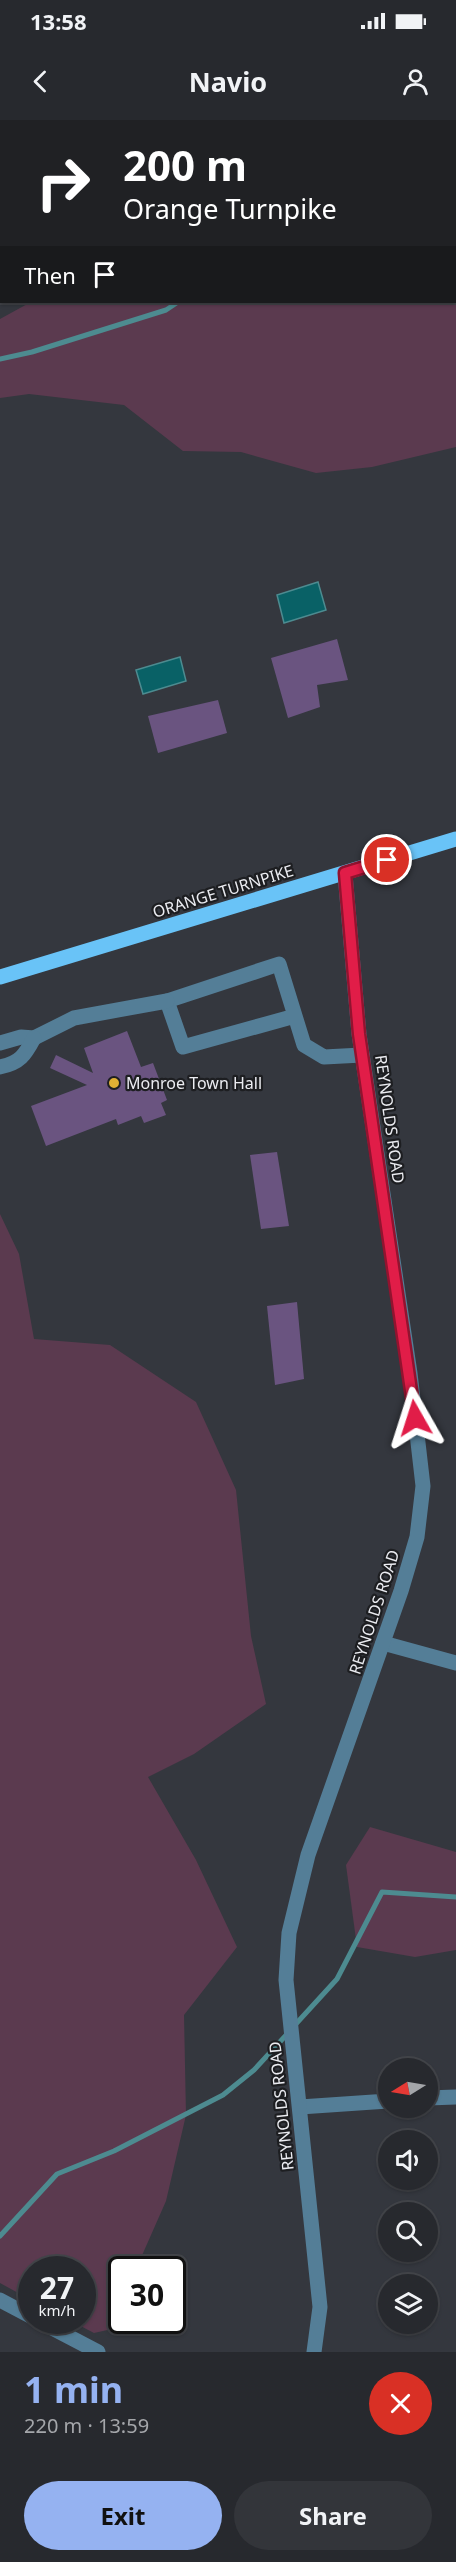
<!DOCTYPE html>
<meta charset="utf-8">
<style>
:root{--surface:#27292e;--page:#33353a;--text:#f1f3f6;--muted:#a4a6aa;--line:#43454a;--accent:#95b2f1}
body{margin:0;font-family:"Noto Sans",sans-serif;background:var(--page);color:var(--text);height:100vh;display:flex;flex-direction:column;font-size:22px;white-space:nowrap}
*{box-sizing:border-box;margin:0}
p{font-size:20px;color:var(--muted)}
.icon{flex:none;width:33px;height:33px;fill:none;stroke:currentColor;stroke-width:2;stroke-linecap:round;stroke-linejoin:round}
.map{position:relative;height:2232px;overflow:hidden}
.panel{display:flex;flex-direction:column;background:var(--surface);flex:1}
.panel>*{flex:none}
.guide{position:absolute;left:0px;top:0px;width:456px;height:183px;box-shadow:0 2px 4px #0004,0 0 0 2px var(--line);background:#202124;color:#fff;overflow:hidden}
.needle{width:39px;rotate:259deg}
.buttons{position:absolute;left:378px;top:1938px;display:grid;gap:12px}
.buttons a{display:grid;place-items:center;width:60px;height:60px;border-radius:50%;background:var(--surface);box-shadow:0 2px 4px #0004,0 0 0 2px var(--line);font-size:30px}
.speed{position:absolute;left:18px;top:2136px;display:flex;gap:12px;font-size:30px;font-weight:700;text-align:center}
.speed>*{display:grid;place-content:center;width:78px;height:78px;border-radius:50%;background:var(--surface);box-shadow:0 2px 4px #0004,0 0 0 2px var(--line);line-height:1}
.speed small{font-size:15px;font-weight:400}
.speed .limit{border:3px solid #111;border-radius:9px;background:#fff;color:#111}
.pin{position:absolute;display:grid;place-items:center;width:51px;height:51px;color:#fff;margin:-26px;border:3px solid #fff;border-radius:50%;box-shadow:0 2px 6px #0007}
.me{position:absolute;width:66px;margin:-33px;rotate:354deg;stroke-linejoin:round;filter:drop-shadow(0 0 4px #0008)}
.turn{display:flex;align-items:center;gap:21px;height:126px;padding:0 24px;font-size:27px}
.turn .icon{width:78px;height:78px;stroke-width:2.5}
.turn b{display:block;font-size:42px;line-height:51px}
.then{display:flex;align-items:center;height:57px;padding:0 24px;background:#0003;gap:12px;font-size:22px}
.round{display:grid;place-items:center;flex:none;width:63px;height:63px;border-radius:32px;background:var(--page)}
.summary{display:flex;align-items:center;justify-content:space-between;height:102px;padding:0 24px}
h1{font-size:36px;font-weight:700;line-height:45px;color:var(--accent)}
.action{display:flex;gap:12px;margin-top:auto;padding:12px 24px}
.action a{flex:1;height:69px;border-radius:36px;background:var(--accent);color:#111;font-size:24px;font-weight:700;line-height:69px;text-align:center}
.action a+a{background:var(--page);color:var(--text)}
.status{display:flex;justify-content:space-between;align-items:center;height:42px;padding:0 30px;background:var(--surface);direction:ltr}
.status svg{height:16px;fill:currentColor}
header{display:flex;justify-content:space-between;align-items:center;height:78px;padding:0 24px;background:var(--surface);font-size:27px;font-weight:700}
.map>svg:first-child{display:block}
.green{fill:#5b3a4f}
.water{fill:#096166;stroke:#4d8b90;stroke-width:1.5}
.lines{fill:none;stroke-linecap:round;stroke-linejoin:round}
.stream{stroke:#4d8b90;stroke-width:5}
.building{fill:#6a5480}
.minor{stroke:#547e97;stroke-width:15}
.major{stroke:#69c3f7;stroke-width:15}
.route-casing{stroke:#92132f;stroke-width:15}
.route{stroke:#e11d48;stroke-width:10}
.poi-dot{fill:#e0b034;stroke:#1d1e21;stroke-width:2}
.labels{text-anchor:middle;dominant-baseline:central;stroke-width:4.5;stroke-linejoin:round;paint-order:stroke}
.street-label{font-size:16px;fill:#ebecf1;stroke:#1d1e21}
.poi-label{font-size:16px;fill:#ebecf1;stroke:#1d1e21;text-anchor:start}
</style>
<div class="status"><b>13:58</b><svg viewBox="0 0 49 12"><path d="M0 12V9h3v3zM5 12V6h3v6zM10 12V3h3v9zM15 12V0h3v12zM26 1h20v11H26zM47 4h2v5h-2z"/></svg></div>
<header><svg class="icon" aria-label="back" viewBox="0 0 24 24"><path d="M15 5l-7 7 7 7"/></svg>Navio<svg class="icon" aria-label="person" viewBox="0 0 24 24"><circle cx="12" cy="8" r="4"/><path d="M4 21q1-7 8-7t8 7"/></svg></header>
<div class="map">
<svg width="456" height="2232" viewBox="0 0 456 2232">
<rect width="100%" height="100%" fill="#34373e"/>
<g class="green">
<path d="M 151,0 L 456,0 L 456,327 L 372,347 L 316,353 L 241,332 L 183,331 L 124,285 L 29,274 L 0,278 L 0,199 L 31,182 L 454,182 L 454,2 L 149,1 Z"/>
<path d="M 0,1094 L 19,1134 L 34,1219 L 110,1225 L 196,1282 L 236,1370 L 251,1516 L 266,1584 L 194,1634 L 148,1657 L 196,1740 L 237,1827 L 184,1895 L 186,1995 L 166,2081 L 136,2149 L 122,2150 L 121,2183 L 112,2209 L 94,2213 L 71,2201 L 82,2200 L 82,2150 L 32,2150 L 31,2180 L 0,2163 Z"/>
<path d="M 370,1707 L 456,1732 L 456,1830 L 415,1837 L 357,1827 L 346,1745 Z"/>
</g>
<g class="water">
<path d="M 318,462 L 326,490 L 284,503 L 277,475 Z"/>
<path d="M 180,537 L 186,561 L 143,574 L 136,550 Z"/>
</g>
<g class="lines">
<g class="stream">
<path d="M 350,2 L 352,0"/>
<path d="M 454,31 L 456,31"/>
<path d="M 454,113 L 456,112"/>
<path d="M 0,239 L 32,232 L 166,190 L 178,182"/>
<path d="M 294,1906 L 337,1859 L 382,1772 L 456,1777"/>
<path d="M 0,2116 L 57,2054 L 114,2031 L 223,1975 L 254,1950 L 288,1913"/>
</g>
</g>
<g class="building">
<path d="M 337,519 L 348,560 L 317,565 L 320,587 L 288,598 L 271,538 Z"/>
<path d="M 218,580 L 227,613 L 158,633 L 148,596 Z"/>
<path d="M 127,911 L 141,947 L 153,943 L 167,980 L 161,983 L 166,995 L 144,1003 L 141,996 L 118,1005 L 116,999 L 46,1026 L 31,986 L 87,965 L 50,948 L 56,935 L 93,953 L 84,928 Z"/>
<path d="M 277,1032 L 289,1106 L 261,1109 L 250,1035 Z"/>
<path d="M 297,1182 L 304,1259 L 275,1265 L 267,1186 Z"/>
</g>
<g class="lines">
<g class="minor">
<path d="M 295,896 L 183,927 L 167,881 L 279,844 L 304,925 L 324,937 L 362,935"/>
<path d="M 0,923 L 21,917 L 34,918 L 74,898 L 167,881"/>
<path d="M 0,947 C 20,943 25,935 34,918"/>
<path d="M 383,1523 L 456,1543"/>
<path d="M 428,1978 L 456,1977"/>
<path d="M 300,1987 L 388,1981"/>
<path d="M 0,2180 L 32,2197"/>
<path d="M 37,2200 L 98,2232"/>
<path d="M 314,2232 L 320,2187 L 286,1860 L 289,1813 L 308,1735 L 401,1471 L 417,1417 L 423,1366 L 410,1253 L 359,914 L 345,754"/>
</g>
<path class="major" d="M 0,857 L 456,719"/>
</g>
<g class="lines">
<g class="route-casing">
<path id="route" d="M 387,740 L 345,753 L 359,914 L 415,1298"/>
</g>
<use href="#route" class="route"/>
</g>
<circle class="poi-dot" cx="114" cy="963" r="6"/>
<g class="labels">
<g class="street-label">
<text transform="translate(223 771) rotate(-17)">ORANGE TURNPIKE</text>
<text transform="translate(390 999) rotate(82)">REYNOLDS ROAD</text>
<text transform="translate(374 1492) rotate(-72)">REYNOLDS ROAD</text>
<text transform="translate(281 1986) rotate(-96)">REYNOLDS ROAD</text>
</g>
<g class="poi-label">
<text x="126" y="963">Monroe Town Hall</text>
</g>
</g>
</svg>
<div class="buttons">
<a><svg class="needle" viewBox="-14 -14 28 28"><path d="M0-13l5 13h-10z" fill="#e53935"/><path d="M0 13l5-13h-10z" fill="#a4a6aa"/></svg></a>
<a><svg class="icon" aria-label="sound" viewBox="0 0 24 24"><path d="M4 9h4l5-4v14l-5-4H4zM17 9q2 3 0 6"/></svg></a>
<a><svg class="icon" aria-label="search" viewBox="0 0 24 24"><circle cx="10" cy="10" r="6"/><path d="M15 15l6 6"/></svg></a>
<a><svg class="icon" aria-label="layers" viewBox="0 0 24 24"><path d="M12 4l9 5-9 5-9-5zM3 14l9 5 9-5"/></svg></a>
</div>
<div class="speed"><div>27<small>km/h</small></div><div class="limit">30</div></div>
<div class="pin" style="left:387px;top:740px;background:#d93025"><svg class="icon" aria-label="arrive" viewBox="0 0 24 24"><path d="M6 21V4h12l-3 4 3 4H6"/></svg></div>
<svg class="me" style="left:415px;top:1298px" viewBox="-20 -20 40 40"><path d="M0-17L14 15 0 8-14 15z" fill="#e11d48" stroke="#fff" stroke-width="4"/></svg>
<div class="guide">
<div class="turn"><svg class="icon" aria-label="right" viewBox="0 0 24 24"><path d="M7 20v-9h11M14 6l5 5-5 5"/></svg><div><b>200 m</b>Orange Turnpike</div></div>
<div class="then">Then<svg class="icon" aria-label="arrive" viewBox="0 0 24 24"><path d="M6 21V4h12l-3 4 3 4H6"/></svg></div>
</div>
</div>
<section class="panel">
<div class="summary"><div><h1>1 min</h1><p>220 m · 13:59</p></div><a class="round" style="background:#d93025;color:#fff"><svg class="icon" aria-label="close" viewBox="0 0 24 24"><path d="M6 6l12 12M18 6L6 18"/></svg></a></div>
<div class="action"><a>Exit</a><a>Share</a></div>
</section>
